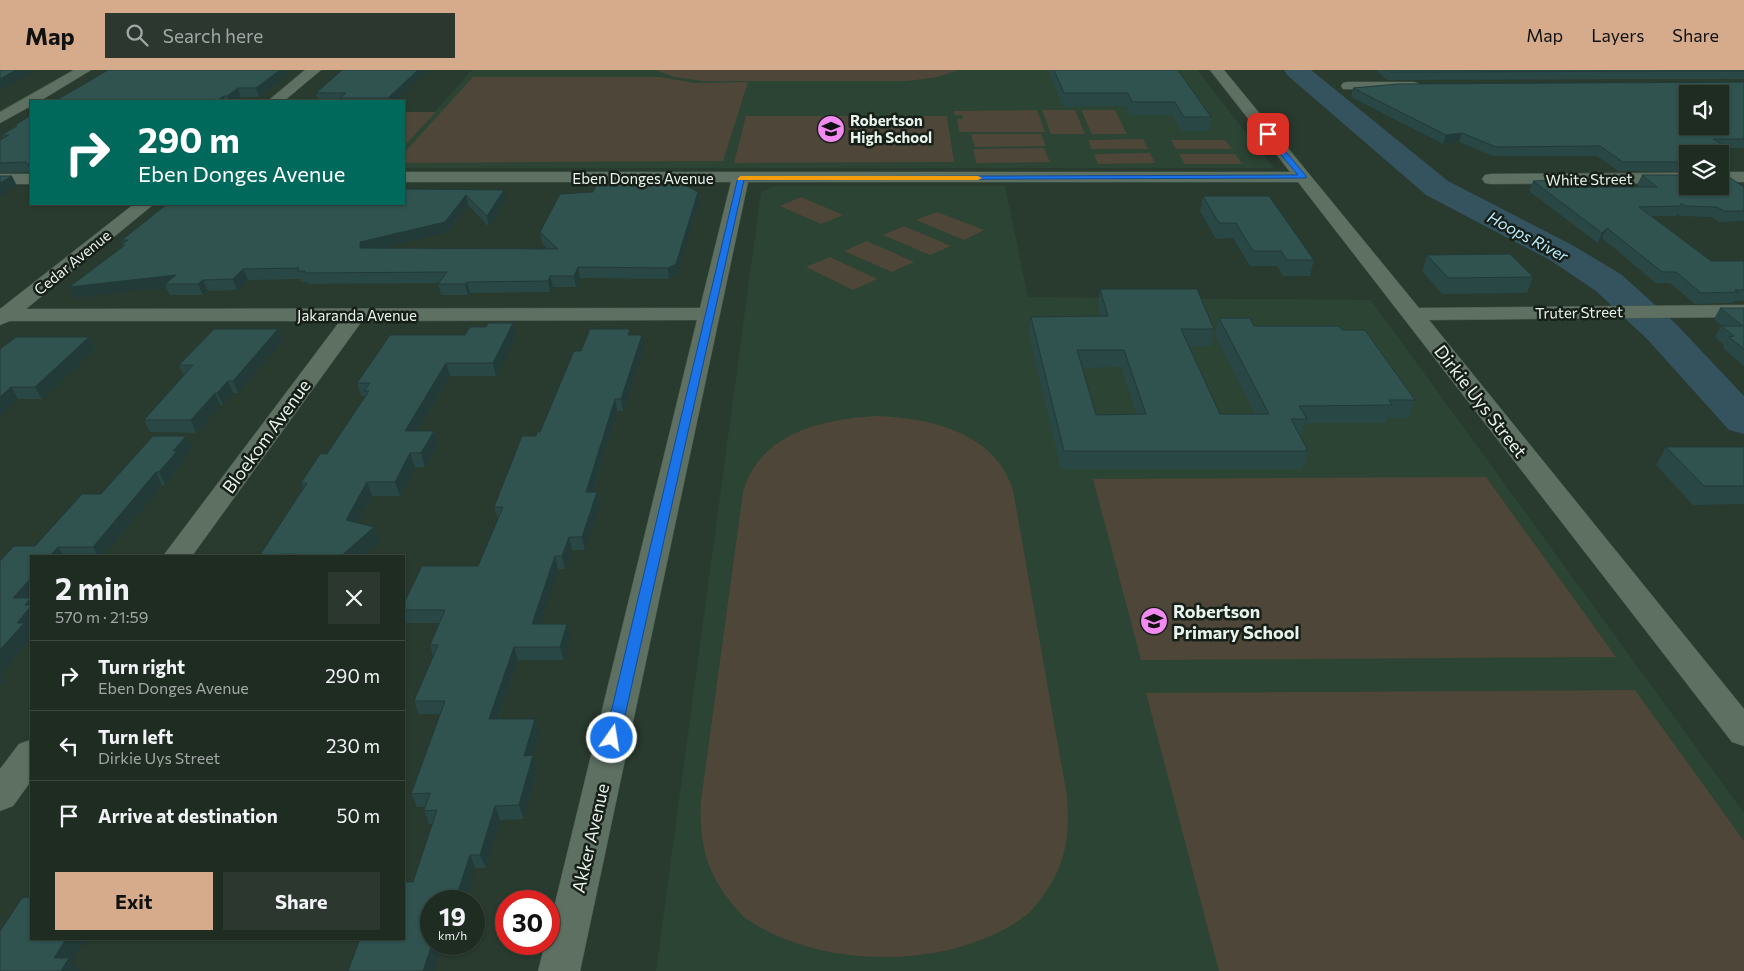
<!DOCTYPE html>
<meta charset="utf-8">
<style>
:root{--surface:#1f2c22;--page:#2c382f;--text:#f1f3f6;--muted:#a1a7a5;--line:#3c4840;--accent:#d6ab8b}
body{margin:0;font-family:Commissioner,sans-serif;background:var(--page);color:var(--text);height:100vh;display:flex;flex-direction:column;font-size:19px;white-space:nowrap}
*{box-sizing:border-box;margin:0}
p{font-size:16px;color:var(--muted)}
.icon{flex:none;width:28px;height:28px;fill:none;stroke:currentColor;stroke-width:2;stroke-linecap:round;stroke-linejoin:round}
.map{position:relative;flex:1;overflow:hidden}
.drawer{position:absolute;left:30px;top:485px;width:375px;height:385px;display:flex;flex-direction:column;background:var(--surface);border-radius:0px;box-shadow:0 1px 4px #0004,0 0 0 1px var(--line)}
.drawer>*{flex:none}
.guide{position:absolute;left:30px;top:30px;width:375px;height:105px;border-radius:0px;box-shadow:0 1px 4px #0004,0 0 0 1px var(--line);background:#00695c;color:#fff;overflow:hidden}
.tools{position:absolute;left:1679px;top:15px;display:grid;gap:10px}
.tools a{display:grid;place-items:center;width:50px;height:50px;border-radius:0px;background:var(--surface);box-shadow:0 1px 4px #0004,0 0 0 1px var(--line);font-size:25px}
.speed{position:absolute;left:420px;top:820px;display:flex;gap:10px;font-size:25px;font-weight:700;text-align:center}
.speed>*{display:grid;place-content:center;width:65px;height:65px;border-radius:50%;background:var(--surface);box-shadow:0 1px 4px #0004,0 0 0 1px var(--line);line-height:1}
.speed small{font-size:12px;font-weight:400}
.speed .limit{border:8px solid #d22;background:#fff;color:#111}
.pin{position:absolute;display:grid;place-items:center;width:42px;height:42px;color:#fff;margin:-21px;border-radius:10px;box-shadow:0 2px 8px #0006}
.me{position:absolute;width:55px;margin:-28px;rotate:13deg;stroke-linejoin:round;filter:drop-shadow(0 0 4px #0008)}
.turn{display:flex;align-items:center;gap:18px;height:105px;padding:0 25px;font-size:22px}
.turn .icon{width:65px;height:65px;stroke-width:2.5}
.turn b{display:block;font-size:35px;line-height:42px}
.round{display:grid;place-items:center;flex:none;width:52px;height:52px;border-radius:0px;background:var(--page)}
.summary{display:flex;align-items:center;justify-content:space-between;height:85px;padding:0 25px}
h1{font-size:30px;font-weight:700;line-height:38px}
.button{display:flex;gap:10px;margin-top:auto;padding:10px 25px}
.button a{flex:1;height:58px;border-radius:0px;background:var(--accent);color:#111;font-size:20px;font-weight:700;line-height:58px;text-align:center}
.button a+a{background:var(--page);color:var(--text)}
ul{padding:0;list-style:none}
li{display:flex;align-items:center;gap:15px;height:70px;padding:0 25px;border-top:1px solid var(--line)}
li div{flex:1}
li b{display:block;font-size:19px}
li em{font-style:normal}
header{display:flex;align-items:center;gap:30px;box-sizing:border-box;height:70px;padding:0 25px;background:var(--accent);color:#111}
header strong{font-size:24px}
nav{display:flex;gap:28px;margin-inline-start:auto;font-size:18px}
.search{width:350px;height:45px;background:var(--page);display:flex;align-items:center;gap:12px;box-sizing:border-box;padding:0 18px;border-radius:0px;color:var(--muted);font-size:19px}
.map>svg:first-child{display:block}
.built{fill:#2c4433}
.green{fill:#4e4638}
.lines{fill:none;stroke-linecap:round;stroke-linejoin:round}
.river{fill:#34535e;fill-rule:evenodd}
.minor-casing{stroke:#48584d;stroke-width:1}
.minor{fill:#5d7062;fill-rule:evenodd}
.wall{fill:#294745;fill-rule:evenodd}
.shaded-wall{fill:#223a38}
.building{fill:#305350;stroke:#223a38;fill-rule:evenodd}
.route{fill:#1a73e8;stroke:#114b97}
.slow{fill:#f59e0b}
.labels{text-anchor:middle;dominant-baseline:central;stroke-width:5;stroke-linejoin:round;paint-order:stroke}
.far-poi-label{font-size:15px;font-weight:bold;fill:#e8f3eb;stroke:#171f19;text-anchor:start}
.far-street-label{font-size:15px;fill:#e8f3eb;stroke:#171f19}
.far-water-label{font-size:16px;font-style:italic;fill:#b8eafd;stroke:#171f19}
.street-label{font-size:18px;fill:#e8f3eb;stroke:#171f19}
.poi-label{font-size:18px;font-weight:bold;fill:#e8f3eb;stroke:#171f19;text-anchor:start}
</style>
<header>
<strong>Map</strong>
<div class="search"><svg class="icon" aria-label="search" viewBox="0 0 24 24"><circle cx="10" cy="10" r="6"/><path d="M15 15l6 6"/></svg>Search here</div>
<nav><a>Map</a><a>Layers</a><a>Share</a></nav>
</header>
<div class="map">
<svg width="1744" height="901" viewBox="0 0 1744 901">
<rect width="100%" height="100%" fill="#293a2e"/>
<g class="built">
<path d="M 472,0 L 1197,0 L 1274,98 L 404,98 L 404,76 Z"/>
<path d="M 775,116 L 1005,116 L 1028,227 L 1371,230 L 1744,743 L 1744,901 L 656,901 L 761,122 Z"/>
</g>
<g class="green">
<path d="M 656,0 L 958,0 L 938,7 L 908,11 L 703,11 L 674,7 Z"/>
<path d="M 473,7 L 660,7 L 694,13 L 748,12 L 723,91 L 404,93 L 404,83 Z"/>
<path d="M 1037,40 L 1045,62 L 959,62 L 957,49 L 963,49 L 962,45 L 955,45 L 954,41 Z"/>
<path d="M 1042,40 L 1075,40 L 1085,64 L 1051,64 Z"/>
<path d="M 1081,40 L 1115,40 L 1127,64 L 1092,64 Z"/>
<path d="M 404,42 L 436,42 L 404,76 Z"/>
<path d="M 746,46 L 947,46 L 954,92 L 734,93 Z"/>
<path d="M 971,64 L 1041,64 L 1046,76 L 975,77 Z"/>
<path d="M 1143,69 L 1148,79 L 1092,79 L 1088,70 Z"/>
<path d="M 1171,70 L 1225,70 L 1232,79 L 1176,79 Z"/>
<path d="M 1044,78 L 1050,92 L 976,93 L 973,79 Z"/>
<path d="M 1150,83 L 1155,93 L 1098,94 L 1094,84 Z"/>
<path d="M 1179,84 L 1235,84 L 1242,94 L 1185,94 Z"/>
<path d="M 801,127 L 843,145 L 821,154 L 780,136 Z"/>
<path d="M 937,142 L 984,160 L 964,170 L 916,150 Z"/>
<path d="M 904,156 L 951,176 L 930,185 L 883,165 Z"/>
<path d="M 867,171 L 914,192 L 892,202 L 844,181 Z"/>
<path d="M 830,187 L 877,209 L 853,220 L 806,197 Z"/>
<path d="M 876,346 C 930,348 995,362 1013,420 L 1067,726 C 1068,744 1069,760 1065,778 C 1060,803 1046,825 1029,843 C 956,901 819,901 744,847 C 727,830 711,807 705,783 C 701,766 700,749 701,731 L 743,422 C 759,363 823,349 876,346 Z"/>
<path d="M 1486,407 L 1616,587 L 1141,590 L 1093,409 Z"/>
<path d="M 1635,620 L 1744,771 L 1744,901 L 1219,901 L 1146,623 Z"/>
</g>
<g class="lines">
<path class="river" d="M 1284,0 L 1311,0 L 1448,111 L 1574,176 L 1622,205 L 1676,254 L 1744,326 L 1744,364 L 1729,360 L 1648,270 L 1596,221 L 1550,190 L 1426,125 L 1287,5 Z"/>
<g class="minor-casing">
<g id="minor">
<path d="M 74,0 L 91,0 L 40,31 L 31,31 L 31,36 L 0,53 L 0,42 Z"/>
<path d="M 305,0 L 321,0 L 284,31 L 268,31 Z"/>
<path d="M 1210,0 L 1224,0 L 1419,238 L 1744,235 L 1744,247 L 1429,250 L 1744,639 L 1744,676 L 1732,672 L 1298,112 L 748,112 L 580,901 L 538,901 L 545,874 L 549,874 L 549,858 L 697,250 L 362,251 L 192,486 L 163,486 L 340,251 L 10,251 L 0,255 L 0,239 L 134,134 L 154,134 L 26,239 L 700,238 L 731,112 L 404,112 L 404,102 L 1290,102 Z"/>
<path d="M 1348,12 L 1413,12 L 1418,13 L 1420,16 L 1418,19 L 1413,20 L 1343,19 L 1341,16 L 1343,13 Z"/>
<rect x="1720" y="102" width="24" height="10"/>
<path d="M 1688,103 L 1688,113 L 1491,114 L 1485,113 L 1482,109 L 1485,105 L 1491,104 Z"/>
<rect x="0" y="104" width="31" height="10"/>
<path d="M 31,670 L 31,711 L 13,736 L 0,741 L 0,699 L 19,674 Z"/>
</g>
</g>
<use href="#minor" class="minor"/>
</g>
<g class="wall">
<path d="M 108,0 L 285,0 L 287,5 L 259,27 L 241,27 L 235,31 L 55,31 Z"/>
<path d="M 342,0 L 396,31 L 318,31 L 316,23 Z"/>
<path d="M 1048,0 L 1178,0 L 1211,47 L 1209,61 L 1182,61 L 1172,45 L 1130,45 L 1126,36 L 1063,37 Z"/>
<path d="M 1376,0 L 1744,0 L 1744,9 L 1387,10 Z"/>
<path d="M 1744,12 L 1744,78 L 1728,78 L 1731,80 L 1727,89 L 1720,89 L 1720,84 L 1688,84 L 1688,102 L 1618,101 L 1597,86 L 1493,86 L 1459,72 L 1443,74 L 1351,27 L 1353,18 Z"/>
<path d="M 31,45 L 31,102 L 0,103 L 0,70 L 3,68 L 1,65 L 14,57 L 14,56 Z"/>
<path d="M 1642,105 L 1744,117 L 1744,151 L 1719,152 L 1712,147 L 1680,146 L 1677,144 L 1676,146 L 1652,146 L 1711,191 L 1744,191 L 1744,231 L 1734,231 L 1732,233 L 1695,234 L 1670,213 L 1656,213 L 1602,168 L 1598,173 L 1529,121 L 1533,111 L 1574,117 L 1639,117 L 1637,115 Z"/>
<path d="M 404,119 L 506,130 L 489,157 L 468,135 L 448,162 L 382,178 L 548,179 L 542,173 L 540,162 L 698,122 L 699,132 L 677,205 L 669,209 L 580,208 L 576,217 L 553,217 L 550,222 L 470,223 L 468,225 L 441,225 L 438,214 L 439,213 L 308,214 L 307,212 L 301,212 L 300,209 L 248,210 L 237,220 L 208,221 L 203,225 L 170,225 L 166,217 L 75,228 L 69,217 L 122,178 L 121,175 L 123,174 L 122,170 Z"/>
<path d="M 1203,126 L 1314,190 L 1310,206 L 1283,206 L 1277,196 L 1250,196 L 1233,168 L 1216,169 L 1200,141 Z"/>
<path d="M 1427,185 L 1533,207 L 1527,223 L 1442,224 L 1422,201 Z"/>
<path d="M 1100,219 L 1214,259 L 1211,276 L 1188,276 L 1220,344 L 1255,344 L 1215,265 L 1219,248 L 1254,256 L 1342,260 L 1415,330 L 1408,348 L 1387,348 L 1386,353 L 1305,353 L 1301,367 L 1300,367 L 1308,381 L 1302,399 L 1061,399 L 1029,263 L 1031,247 L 1101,246 L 1098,236 ZM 1121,297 L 1137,344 L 1096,345 L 1082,298 Z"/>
<path d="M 1720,238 L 1744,238 L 1744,296 L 1723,278 L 1724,275 L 1715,267 L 1721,256 L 1722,256 L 1714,249 Z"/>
<path d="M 513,253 L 516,265 L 496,306 L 450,306 L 417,361 L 434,361 L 438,374 L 425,397 L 415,397 L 400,426 L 372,426 L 357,453 L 374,457 L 380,471 L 363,486 L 261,486 L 260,485 L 303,418 L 301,413 L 327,384 L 366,326 L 361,326 L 357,313 L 465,265 L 486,257 Z"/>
<path d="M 278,259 L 282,271 L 238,323 L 233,323 L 223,335 L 220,335 L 196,363 L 150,362 L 144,350 L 184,306 L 179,295 Z"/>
<path d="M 631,265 L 642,265 L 644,277 L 623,341 L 617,341 L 593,422 L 597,422 L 600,434 L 585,480 L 572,480 L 565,499 L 558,499 L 540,554 L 570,568 L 564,590 L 518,590 L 498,649 L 539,662 L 532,685 L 533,685 L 537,699 L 524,749 L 500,750 L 486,798 L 475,798 L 431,831 L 442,874 L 434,901 L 348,901 L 413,812 L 432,754 L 429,754 L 424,741 L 425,737 L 417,737 L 411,724 L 440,644 L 419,644 L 414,631 L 433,586 L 430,575 L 440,553 L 405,553 L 404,550 L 404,540 L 478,496 L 498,449 L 494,437 L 536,366 L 540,362 L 581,281 Z"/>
<path d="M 89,267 L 95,279 L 42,329 L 18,329 L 0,346 L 0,279 Z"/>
<path d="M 1666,377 L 1744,377 L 1744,434 L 1693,435 L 1656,395 Z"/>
<path d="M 192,378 L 182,391 L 183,393 L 165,415 L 162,415 L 103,486 L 31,486 L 30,561 L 31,563 L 31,568 L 0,605 L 0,491 L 35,476 L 101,424 Z"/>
</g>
<g class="shaded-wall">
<path d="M 16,0 L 36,0 L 0,20 L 0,9 Z"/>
<path d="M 277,0 L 285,0 L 287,5 L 259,27 L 256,18 Z"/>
<path d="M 418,0 L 428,0 L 396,31 L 389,31 L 388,28 Z"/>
<path d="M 238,18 L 241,27 L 235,31 L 229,31 L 227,26 Z"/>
<path d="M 224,26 L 225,31 L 216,31 Z"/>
<path d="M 1462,63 L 1459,72 L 1443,74 L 1446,65 Z"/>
<path d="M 31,93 L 31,101 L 28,95 Z"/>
<path d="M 12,106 L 17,116 L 0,126 L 0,113 Z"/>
<path d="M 504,120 L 506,130 L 489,157 L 487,146 Z"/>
<path d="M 698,122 L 699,132 L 677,205 L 669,209 L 668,198 Z"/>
<path d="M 466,125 L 468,135 L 448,162 L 363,183 L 360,178 L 360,172 Z"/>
<path d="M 1607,158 L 1602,168 L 1598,173 L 1602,163 Z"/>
<path d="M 578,197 L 580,208 L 576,217 L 574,206 Z"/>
<path d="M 243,199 L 248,210 L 237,220 L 233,209 Z"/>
<path d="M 176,205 L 165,214 L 166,217 L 75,228 L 69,217 Z"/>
<path d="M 550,206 L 553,217 L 550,222 L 548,211 Z"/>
<path d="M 203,210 L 208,221 L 203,225 L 198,214 Z"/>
<path d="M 467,212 L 470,223 L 468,225 L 465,214 Z"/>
<path d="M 513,253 L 516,265 L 496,306 L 493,293 Z"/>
<path d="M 278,259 L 282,271 L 238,323 L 233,311 Z"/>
<path d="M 642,265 L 644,277 L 623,341 L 621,329 Z"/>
<path d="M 89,267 L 95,279 L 42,329 L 35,317 Z"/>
<path d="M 446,293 L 450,306 L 409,374 L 405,361 Z"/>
<path d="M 228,311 L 233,323 L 223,335 L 217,323 Z"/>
<path d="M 11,317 L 18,329 L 0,346 L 0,327 Z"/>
<path d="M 215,323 L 220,335 L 196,363 L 191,350 Z"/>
<path d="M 615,329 L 617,341 L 589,434 L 586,422 Z"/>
<path d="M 434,361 L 438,374 L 425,397 L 421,383 Z"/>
<path d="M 186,366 L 192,378 L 182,391 L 183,393 L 165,415 L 159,402 L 173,381 Z"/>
<path d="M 410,383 L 415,397 L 400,426 L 395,412 Z"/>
<path d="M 156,402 L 162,415 L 103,486 L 98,486 L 93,477 Z"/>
<path d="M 367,412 L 372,426 L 351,464 L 346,450 Z"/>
<path d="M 597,422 L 600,434 L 585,480 L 582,467 Z"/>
<path d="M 374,457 L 380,471 L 363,486 L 341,486 Z"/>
<path d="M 569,467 L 572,480 L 565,499 L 562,486 Z"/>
<path d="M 58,477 L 64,486 L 50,486 Z"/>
<path d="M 555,486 L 558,499 L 536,568 L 532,554 Z"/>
<path d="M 31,508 L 31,560 L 30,561 L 31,563 L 31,568 L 0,605 L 0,580 L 17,553 L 13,528 Z"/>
<path d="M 567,554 L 570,568 L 564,590 L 560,577 Z"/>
<path d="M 514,577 L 518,590 L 493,662 L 489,649 Z"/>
<path d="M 0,605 L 4,611 L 0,615 Z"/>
<path d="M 535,649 L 539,662 L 528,699 L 524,686 Z"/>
<path d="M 533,685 L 537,699 L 524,749 L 519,735 Z"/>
<path d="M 495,736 L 500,750 L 486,798 L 480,785 Z"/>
<path d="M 470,785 L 475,798 L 465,831 L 455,831 Z"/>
<path d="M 66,869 L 85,869 L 71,891 L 80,901 L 61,901 L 54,888 Z"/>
<path d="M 432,874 L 442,874 L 434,901 L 423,901 Z"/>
</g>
<g class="building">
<path d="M 0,0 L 16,0 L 0,9 Z"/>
<path d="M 108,0 L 280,0 L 256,18 L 238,18 L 227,26 L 224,26 L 216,31 L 55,31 Z"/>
<path d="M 342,0 L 418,0 L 388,28 L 340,28 L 346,23 L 316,23 Z"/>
<path d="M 1054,0 L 1178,0 L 1211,47 L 1184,47 L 1175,32 L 1132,32 L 1128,23 L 1064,23 Z"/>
<path d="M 1388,0 L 1744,0 L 1744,1 L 1390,2 Z"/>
<path d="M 1744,12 L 1744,69 L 1713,69 L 1731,80 L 1689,80 L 1694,84 L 1688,84 L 1688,92 L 1623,92 L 1600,76 L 1496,77 L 1462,63 L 1446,65 L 1353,18 L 1398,14 ZM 1688,24 L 1720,24 L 1720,56 L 1688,56 Z"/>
<path d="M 31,45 L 31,93 L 28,95 L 26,92 L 0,93 L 0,70 L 9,65 L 1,65 L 17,56 L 14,56 Z"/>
<path d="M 1720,101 L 1744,117 L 1744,141 L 1724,141 L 1717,137 L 1685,136 L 1681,133 L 1681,136 L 1639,137 L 1711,191 L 1744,191 L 1744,220 L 1735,220 L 1738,222 L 1701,223 L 1676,202 L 1662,202 L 1607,158 L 1602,163 L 1533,111 L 1566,110 L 1574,117 L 1657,117 L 1642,105 L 1688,105 L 1688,116 L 1720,116 Z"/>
<path d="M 0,106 L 12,106 L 0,113 Z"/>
<path d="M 598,112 L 679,112 L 698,122 L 676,194 L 668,198 L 578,197 L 574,206 L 550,206 L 548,211 L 467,212 L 465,214 L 438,214 L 447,202 L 304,203 L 305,201 L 297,201 L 299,198 L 243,199 L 233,209 L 203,210 L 198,214 L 165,214 L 176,205 L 69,217 L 125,175 L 121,175 L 128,170 L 122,170 L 167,134 L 404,134 L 404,119 L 504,120 L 487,146 L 466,125 L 445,152 L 360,172 L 360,178 L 558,179 L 540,162 L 560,124 L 593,122 Z"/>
<path d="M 1203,126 L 1269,126 L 1314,190 L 1287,190 L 1281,181 L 1253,181 L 1236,153 L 1219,153 Z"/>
<path d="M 1510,184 L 1533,207 L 1448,208 L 1427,185 Z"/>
<path d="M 1100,219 L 1197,219 L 1214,259 L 1181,259 L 1220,344 L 1269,344 L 1219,248 L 1250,248 L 1254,256 L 1339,256 L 1342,260 L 1365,260 L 1415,330 L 1389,330 L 1392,335 L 1299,336 L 1307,349 L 1291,349 L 1308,381 L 1064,381 L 1031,247 L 1108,246 ZM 1077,280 L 1124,280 L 1146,344 L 1096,345 Z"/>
<path d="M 1720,238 L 1744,238 L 1744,279 L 1729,267 L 1734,266 L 1721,256 L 1743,256 Z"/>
<path d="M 488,253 L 513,253 L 493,293 L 446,293 L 405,361 L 434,361 L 421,383 L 410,383 L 395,412 L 367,412 L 346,450 L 374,457 L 341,486 L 292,486 L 295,484 L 260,485 L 307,413 L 301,413 L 320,384 L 327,384 L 369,321 L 364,321 L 370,313 L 357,313 L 390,265 L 465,265 L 470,257 L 486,257 Z"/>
<path d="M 214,259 L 278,259 L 233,311 L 228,311 L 217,323 L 215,323 L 191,350 L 144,350 L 193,295 L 179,295 Z"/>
<path d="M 590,259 L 630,259 L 628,265 L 642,265 L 621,329 L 615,329 L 586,422 L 597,422 L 582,467 L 569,467 L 562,486 L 555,486 L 532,554 L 567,554 L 560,577 L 514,577 L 489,649 L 535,649 L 524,686 L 533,685 L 519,735 L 495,736 L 480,785 L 470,785 L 455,831 L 431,831 L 431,874 L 432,874 L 423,901 L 348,901 L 360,869 L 404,869 L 404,812 L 413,812 L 437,740 L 424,741 L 430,723 L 411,724 L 445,631 L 414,631 L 438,575 L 430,575 L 445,540 L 404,540 L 404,533 L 422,496 L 478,496 L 503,437 L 494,437 L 522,366 L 536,366 L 537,362 L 540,362 L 574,281 L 581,281 Z"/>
<path d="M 16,267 L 89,267 L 35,317 L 11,317 L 0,327 L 0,279 Z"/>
<path d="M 153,366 L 186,366 L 173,381 L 177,381 L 159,402 L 156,402 L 93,477 L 58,477 L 50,486 L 31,486 L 31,508 L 13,528 L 31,528 L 25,535 L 31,535 L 31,536 L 17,553 L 24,553 L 0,580 L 0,491 L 14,476 L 35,476 L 82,424 L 101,424 Z"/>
<path d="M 1666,377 L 1744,377 L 1744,416 L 1704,416 Z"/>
<path d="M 31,825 L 31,869 L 66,869 L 54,888 L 69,888 L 61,901 L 0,901 L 0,861 L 22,828 L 29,827 Z"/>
</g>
<path class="route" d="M 1265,63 L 1270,63 L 1306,106 L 1306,108 L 744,110 L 620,668 L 617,672 L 612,673 L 608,672 L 605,668 L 738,107 L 1298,105 L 1265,66 Z"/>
<path class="slow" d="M 740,106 L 978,106 L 982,108 L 978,110 L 738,110 L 737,109 Z"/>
<defs>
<g id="school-disc" transform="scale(1.4375)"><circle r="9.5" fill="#f38af2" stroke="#171f19"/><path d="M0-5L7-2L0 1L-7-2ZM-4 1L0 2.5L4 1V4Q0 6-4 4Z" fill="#111"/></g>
</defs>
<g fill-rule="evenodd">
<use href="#school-disc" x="831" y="59"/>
<use href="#school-disc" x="1154" y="551"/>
</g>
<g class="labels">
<g class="far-poi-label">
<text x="850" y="50">Robertson<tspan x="850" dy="17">High School</tspan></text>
</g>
<g class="far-street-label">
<text x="643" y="108">Eben Donges Avenue</text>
<text transform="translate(1589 109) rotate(-1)">White Street</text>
<text transform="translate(72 192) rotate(-39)">Cedar Avenue</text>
<text transform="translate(1579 242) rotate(-1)">Truter Street</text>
<text x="357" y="245">Jakaranda Avenue</text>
</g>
<g class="far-water-label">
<text transform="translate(1528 166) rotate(28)">Hoops River</text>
</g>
<g class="street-label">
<text transform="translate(1481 331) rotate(52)">Dirkie Uys Street</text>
<text transform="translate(266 366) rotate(-54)">Bloekom Avenue</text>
<text transform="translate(590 768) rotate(-77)">Akker Avenue</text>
</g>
<g class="poi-label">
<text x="1173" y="541">Robertson<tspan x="1173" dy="21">Primary School</tspan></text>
</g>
</g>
</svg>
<div class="tools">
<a><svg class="icon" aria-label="sound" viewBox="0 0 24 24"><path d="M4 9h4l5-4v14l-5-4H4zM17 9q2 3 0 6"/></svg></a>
<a><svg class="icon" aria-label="layers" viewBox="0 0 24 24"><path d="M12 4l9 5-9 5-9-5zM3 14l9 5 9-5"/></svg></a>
</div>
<div class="speed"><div>19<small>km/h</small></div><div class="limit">30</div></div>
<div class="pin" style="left:1268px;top:64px;background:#d93025"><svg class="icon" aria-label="arrive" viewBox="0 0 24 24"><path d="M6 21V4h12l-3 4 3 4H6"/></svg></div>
<svg class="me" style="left:612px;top:668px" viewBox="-20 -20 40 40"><circle r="17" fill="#1a73e8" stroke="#fff" stroke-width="3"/><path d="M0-11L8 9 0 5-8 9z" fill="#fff"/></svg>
<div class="guide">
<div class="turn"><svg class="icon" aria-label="right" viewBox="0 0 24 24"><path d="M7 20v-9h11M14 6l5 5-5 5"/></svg><div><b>290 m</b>Eben Donges Avenue</div></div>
</div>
<section class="drawer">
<div class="summary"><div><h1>2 min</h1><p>570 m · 21:59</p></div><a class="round"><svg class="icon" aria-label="close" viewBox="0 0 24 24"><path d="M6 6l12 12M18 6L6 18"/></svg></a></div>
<ul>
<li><svg class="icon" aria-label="right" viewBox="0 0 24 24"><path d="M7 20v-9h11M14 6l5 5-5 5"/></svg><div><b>Turn right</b><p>Eben Donges Avenue</p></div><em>290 m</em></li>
<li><svg class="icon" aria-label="left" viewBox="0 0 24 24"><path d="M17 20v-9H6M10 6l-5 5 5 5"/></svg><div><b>Turn left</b><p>Dirkie Uys Street</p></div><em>230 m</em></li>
<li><svg class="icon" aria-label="arrive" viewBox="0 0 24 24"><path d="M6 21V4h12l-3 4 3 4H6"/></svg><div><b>Arrive at destination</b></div><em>50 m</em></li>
</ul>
<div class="button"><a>Exit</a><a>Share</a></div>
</section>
</div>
